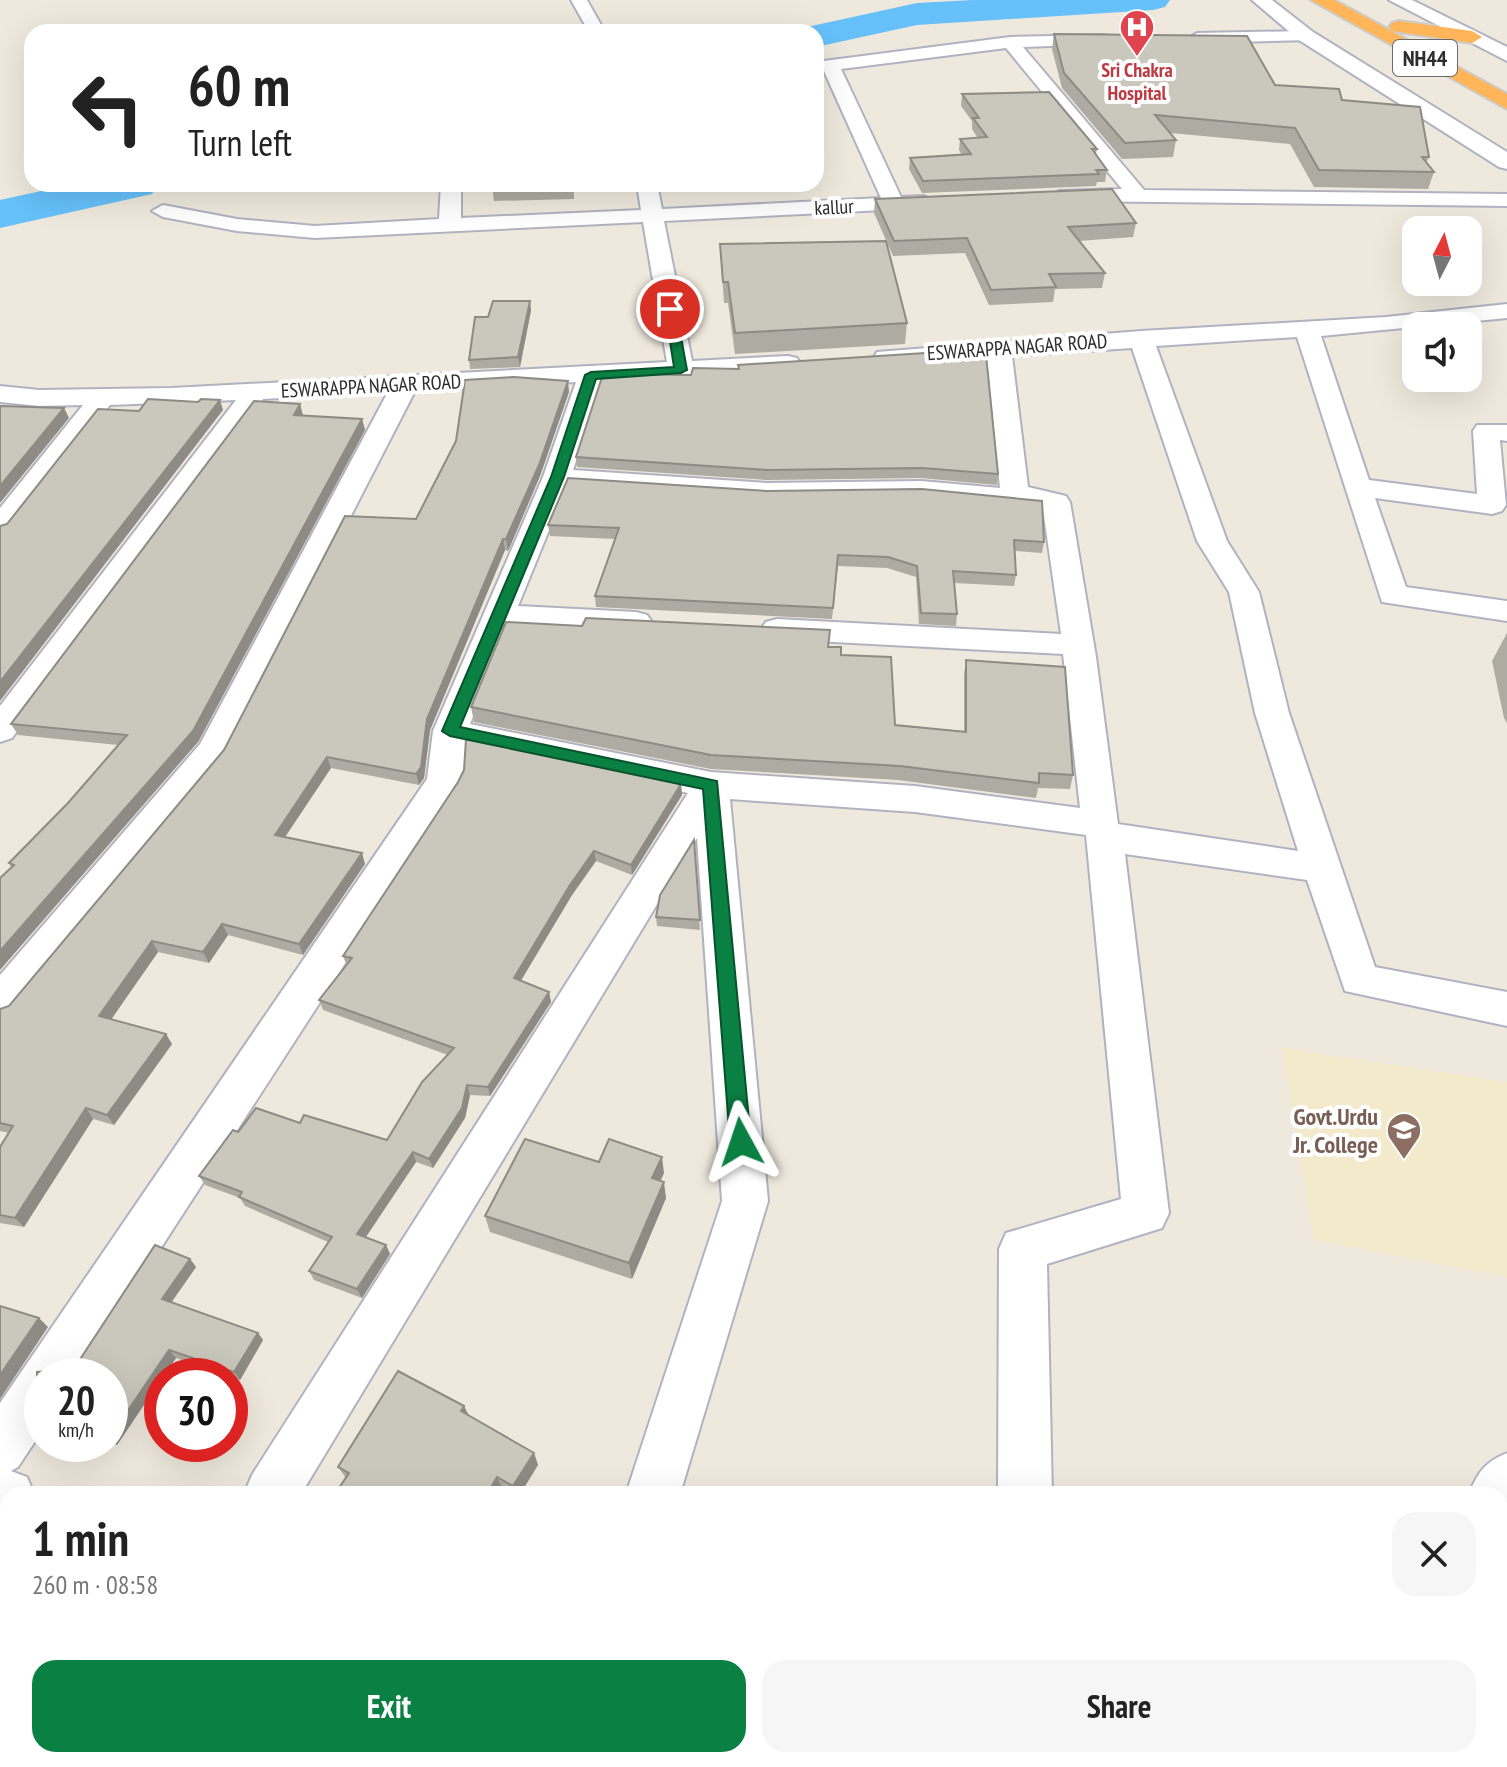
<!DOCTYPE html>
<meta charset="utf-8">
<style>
:root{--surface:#fff;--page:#f6f6f6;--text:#222;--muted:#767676;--accent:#0b8043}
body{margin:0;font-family:"PT Sans Narrow",sans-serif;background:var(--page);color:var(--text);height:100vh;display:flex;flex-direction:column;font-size:30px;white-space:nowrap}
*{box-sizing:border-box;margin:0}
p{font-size:26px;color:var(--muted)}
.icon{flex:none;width:44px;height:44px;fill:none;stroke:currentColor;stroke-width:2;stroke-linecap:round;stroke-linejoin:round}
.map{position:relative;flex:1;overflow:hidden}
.side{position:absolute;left:0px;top:1486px;width:1508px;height:282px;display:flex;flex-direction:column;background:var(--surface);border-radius:24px 24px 0 0;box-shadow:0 8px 32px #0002}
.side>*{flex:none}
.banner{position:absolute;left:24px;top:24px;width:800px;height:168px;border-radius:24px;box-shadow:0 8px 32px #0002;background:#fff;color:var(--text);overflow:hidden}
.needle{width:52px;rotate:6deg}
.controls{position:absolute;left:1402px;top:216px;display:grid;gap:16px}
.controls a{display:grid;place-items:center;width:80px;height:80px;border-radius:16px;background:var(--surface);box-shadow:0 8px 32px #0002;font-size:40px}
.speed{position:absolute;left:24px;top:1358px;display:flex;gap:16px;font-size:40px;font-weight:700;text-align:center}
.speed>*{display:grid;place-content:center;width:104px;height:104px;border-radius:50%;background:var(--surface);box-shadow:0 8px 32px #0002;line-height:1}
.speed small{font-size:20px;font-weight:400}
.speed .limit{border:12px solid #d22;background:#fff;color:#111}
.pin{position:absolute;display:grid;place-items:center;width:68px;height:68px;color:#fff;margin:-34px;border:4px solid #fff;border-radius:50%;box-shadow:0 2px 8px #0007}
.me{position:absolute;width:88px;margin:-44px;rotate:355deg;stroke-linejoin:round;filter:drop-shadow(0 0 6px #0008)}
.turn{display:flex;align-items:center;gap:28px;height:168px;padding:0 32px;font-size:36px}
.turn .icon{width:104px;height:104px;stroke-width:2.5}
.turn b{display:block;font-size:56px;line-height:68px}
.round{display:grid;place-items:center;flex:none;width:84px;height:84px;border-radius:24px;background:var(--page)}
.overview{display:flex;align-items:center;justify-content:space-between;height:136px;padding:0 32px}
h1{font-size:48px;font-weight:700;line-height:60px}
.cta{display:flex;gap:16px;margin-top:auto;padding:16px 32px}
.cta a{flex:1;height:92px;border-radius:24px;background:var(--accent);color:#fff;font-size:32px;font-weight:700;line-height:92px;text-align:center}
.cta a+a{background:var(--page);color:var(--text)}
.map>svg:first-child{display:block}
.education{fill:#f2eacb}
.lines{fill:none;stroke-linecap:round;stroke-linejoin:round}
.river{fill:#66c1fb;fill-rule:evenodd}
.street-casing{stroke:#b1b2c1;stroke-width:4}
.secondary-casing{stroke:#b1b2c1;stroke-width:4}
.highway-casing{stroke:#ccc;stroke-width:4}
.street{fill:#fff;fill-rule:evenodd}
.secondary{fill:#fff;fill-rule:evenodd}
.highway{fill:#ffb558;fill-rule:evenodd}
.wall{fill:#aeaba2}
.shaded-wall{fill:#8d8b84}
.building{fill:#cac7bc;stroke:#8d8b84;stroke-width:2}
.route{fill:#0b8043;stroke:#07532c;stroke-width:2}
.labels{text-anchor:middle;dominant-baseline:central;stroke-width:8;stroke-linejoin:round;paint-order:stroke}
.far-health-label{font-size:20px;font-weight:bold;fill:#be3a42;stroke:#fff}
.far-street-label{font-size:20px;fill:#2c2c2c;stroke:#fff}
.shield{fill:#fff;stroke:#6b6b6b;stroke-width:2}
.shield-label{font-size:22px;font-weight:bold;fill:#2c2c2c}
.education-label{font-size:24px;font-weight:bold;fill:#785e54;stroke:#fff;text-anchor:end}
</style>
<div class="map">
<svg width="1507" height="1767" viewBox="0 0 1507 1767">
<rect width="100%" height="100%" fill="#efe9dd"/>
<path class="education" d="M 1282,1048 L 1507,1082 L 1507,1277 L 1314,1240 Z"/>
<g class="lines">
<g class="river">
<path d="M 973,0 L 1170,0 L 1165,7 L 1153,10 L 917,25 L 816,47 L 816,32 L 800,32 L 803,28 L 816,25 L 917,3 Z"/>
<path d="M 73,184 L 159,184 L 152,194 L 0,228 L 0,200 Z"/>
</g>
<g class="street-casing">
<g id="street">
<path d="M 571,0 L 587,0 L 605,32 L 589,32 Z"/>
<path d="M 1306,31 L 1314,36 L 1312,40 L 1197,43 L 1189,38 L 1197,33 Z"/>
<path d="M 1103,35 L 1109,36 L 1111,40 L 1109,44 L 1023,47 L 1144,190 L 1507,194 L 1507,206 L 1066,201 L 1059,199 L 1056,195 L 1059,191 L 1122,189 L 1006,48 L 841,69 L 901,197 L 924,196 L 934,202 L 924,208 L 664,221 L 692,361 L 788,356 L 797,358 L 800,363 L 797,368 L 788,370 L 602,381 L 573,470 L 767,483 L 921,481 L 1000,488 L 987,358 L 886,364 L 877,362 L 874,357 L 877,352 L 1141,331 L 1386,317 L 1507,304 L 1507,318 L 1321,336 L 1369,480 L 1477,494 L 1473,431 L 1477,425 L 1507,425 L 1507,441 L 1500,440 L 1506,505 L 1502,511 L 1492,514 L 1375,498 L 1406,587 L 1507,601 L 1507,621 L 1382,602 L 1297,337 L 1156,346 L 1227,541 L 1259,592 L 1289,713 L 1375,967 L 1507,992 L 1507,1026 L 1345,991 L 1307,880 L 1125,854 L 1169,1213 L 1162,1228 L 1047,1264 L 1052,1494 L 998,1494 L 999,1249 L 1006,1233 L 1121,1199 L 1086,835 L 915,812 L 730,799 L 768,1201 L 680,1494 L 626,1494 L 722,1201 L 697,838 L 301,1494 L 244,1494 L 252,1475 L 688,793 L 466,746 L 463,780 L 458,789 L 78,1376 L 42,1376 L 42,1431 L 18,1467 L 11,1471 L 27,1477 L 34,1494 L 8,1494 L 8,1523 L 0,1522 L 0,1403 L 427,779 L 433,731 L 543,477 L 576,382 L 415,391 L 226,759 L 14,1015 L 0,1020 L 0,975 L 200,744 L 388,392 L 263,399 L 12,738 L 0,742 L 0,706 L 236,400 L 110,405 L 10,533 L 0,536 L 0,508 L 83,405 L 39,406 L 0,402 L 0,386 L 39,390 L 172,388 L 667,362 L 643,222 L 315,238 L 237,231 L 163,217 L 152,211 L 163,205 L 237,219 L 315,226 L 439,219 L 441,184 L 461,184 L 461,218 L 641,210 L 637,184 L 657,184 L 662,209 L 881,198 L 824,71 L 816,72 L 816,62 L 1010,37 ZM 1132,348 L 1197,541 L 1229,592 L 1255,713 L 1298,851 L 1118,824 L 1096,657 L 1070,502 L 1066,496 L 1028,487 L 1012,356 ZM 567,486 L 767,499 L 921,497 L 1043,509 L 1061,634 L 777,619 L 766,622 L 761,629 L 766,636 L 777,639 L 1063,654 L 1080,808 L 915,786 L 711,772 L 470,724 L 510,625 L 636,632 L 647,629 L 652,622 L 647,615 L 636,612 L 518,606 Z"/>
<path d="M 1507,1453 L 1507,1516 L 1500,1519 L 1500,1494 L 1469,1494 C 1478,1472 1485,1462 1507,1453 Z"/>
<path d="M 1500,1737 L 1507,1747 L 1507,1767 L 1455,1767 L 1452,1760 L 1500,1760 Z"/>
<path d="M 619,1760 L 683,1760 L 686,1767 L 622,1767 Z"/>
</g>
</g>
<g class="secondary-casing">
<g id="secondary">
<path d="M 1252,0 L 1272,0 L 1313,32 L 1507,152 L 1507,169 L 1499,167 L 1299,40 Z"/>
<path d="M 1389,0 L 1412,0 L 1507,47 L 1507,61 Z"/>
</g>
</g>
<g class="highway-casing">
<g id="highway">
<path d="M 1311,0 L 1334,0 L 1507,94 L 1507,109 Z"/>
<path d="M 1399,21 L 1472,31 L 1482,37 L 1472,43 L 1392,31 L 1389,27 L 1392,23 Z"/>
</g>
</g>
<use href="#street" class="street"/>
<use href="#secondary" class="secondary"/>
<use href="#highway" class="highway"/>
</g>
<g class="wall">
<path d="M 1054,34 L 1342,100 L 1429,157 L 1426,163 L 1434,172 L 1428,189 L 1314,187 L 1290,144 L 1170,133 L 1176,140 L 1173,157 L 1122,159 L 1062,88 L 1052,49 Z"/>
<path d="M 962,94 L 1097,149 L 1096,154 L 1107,170 L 1105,182 L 1097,182 L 1096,186 L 922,193 L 909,169 L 910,158 L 962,155 L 959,150 L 960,139 L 977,137 L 972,129 L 972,121 L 961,106 Z"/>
<path d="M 492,184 L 574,184 L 574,199 L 494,201 Z"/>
<path d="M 875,199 L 1136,223 L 1133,237 L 1079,241 L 1105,273 L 1102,288 L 1055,289 L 1053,302 L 989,305 L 965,253 L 893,256 L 874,213 Z"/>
<path d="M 720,244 L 907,323 L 905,344 L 735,354 L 728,303 L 724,303 Z"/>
<path d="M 531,310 L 520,367 L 470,369 L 469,360 L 488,317 Z"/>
<path d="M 603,374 L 998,474 L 997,485 L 921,478 L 767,480 L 577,467 L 576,457 Z"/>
<path d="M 569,392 L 540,476 L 508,551 L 505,550 L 430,730 L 424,778 L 419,785 L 331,768 L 285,837 L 365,864 L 303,955 L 228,935 L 209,963 L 158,952 L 111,1019 L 172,1044 L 114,1125 L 93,1119 L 24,1227 L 0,1223 L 0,1147 L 9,1133 L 0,1131 L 0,1009 L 9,1006 L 416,519 Z"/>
<path d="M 300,404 L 302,416 L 362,419 L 365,430 L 198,742 L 11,867 L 9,863 L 68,803 L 118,745 L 18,735 L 11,724 Z"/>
<path d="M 568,478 L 1044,542 L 1042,553 L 1015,551 L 1016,575 L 1014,586 L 954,583 L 957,614 L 956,626 L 919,624 L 916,577 L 887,568 L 838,566 L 832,619 L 596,607 L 595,596 L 615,539 L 550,536 L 548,525 Z"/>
<path d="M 1507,633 L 1507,723 L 1504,718 L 1492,661 Z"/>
<path d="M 829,647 L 841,655 L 895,725 L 964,731 L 964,674 L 966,660 L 1073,775 L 1070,789 L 1038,788 L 1036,798 L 898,780 L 711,769 L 474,722 L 471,707 Z"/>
<path d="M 681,784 L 682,795 L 632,875 L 596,861 L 572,895 L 520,981 L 549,992 L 551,1002 L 490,1096 L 470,1095 L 465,1118 L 433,1168 L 416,1162 L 365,1237 L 386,1245 L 390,1254 L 362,1298 L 314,1280 L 309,1271 L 328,1242 L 245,1206 L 240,1198 L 205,1185 L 199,1176 L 238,1132 L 300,1123 L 387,1140 L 448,1055 L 323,1010 L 319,1000 L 347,966 L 343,956 Z"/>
<path d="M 694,840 L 700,930 L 657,926 L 656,917 Z"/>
<path d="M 599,1162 L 664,1173 L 660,1181 L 666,1198 L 632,1279 L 490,1232 L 485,1216 Z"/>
<path d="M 155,1245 L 190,1259 L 196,1267 L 171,1303 L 258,1333 L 263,1340 L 240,1380 L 176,1358 L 164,1376 L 162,1376 L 162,1378 L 117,1445 L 110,1442 L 110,1376 L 42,1376 L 42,1415 L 37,1410 L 37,1372 L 73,1370 Z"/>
<path d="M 464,1406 L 469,1416 L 534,1453 L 538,1465 L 520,1494 L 513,1494 L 502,1488 L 499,1494 L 335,1494 L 346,1478 L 338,1467 Z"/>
</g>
<g class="shaded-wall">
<path d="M 530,301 L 531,310 L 520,367 L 518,357 Z"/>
<path d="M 568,381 L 569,392 L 540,476 L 508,551 L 506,539 Z"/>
<path d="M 220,400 L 223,410 L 0,701 L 0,682 Z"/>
<path d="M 300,404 L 303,415 L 297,426 L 294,415 Z"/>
<path d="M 64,408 L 69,418 L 0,503 L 0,486 Z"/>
<path d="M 362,419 L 365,430 L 198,742 L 0,970 L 0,951 Z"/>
<path d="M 503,539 L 505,550 L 430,730 L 424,778 L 419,785 L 416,774 L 427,719 Z"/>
<path d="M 327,757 L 331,768 L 279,846 L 275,835 Z"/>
<path d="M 681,784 L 682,795 L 632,875 L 631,865 Z"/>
<path d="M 594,851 L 596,861 L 572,895 L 516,989 L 514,978 L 570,885 Z"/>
<path d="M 362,853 L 365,864 L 303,955 L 299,944 Z"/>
<path d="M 222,924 L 228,935 L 209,963 L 203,952 Z"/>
<path d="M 152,941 L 158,952 L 106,1027 L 99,1016 Z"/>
<path d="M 549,992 L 551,1002 L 490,1096 L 488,1087 Z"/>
<path d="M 166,1034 L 172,1044 L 114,1125 L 107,1115 Z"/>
<path d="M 467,1085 L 470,1095 L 465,1118 L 433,1168 L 429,1159 Z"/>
<path d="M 86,1108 L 93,1119 L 24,1227 L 15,1218 Z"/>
<path d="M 413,1152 L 416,1162 L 362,1243 L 357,1234 Z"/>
<path d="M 662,1157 L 664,1173 L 654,1195 L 652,1178 Z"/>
<path d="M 664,1182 L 666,1198 L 632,1279 L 629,1263 Z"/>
<path d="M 386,1245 L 390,1254 L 362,1298 L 357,1289 Z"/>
<path d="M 190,1259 L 196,1267 L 168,1307 L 162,1299 Z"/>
<path d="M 39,1318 L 48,1327 L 0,1399 L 0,1375 Z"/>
<path d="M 258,1333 L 263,1340 L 240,1380 L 234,1372 Z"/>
<path d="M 169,1350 L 176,1358 L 164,1376 L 162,1376 L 162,1378 L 117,1445 L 110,1439 L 110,1437 Z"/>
<path d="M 464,1406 L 470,1418 L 461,1411 Z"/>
<path d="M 534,1453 L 538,1465 L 520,1494 L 517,1494 L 513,1486 Z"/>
<path d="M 497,1477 L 502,1488 L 499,1494 L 487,1494 Z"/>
</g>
<g class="building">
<path d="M 1054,34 L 1247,36 L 1275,85 L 1339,89 L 1342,100 L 1420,107 L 1429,157 L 1422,157 L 1434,172 L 1319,170 L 1295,128 L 1155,115 L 1176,140 L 1125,143 L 1064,73 Z"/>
<path d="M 1049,92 L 1097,149 L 1092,149 L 1107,170 L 1096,170 L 1099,174 L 923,181 L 910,158 L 971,154 L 960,139 L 987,137 L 973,118 L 979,118 L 962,94 Z"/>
<path d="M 1112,189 L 1136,223 L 1068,227 L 1105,273 L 1049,274 L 1056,287 L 991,290 L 967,238 L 894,241 L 875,199 Z"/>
<path d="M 886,241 L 907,323 L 735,333 L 728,282 L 723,282 L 720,244 Z"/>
<path d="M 493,301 L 530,301 L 518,357 L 469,360 L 475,317 L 488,317 Z"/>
<path d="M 925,353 L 986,355 L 998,474 L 922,468 L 767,470 L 576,457 L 603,374 L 691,375 L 693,368 L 739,369 L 738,365 Z"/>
<path d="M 514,377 L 568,381 L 539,465 L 506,539 L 503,539 L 427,719 L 421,767 L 416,774 L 327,757 L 275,835 L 362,853 L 299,944 L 222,924 L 203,952 L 152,941 L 99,1016 L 166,1034 L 107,1115 L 86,1108 L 15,1218 L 0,1215 L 0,1147 L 13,1126 L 0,1123 L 0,1009 L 9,1006 L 224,750 L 345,516 L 416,519 L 456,441 L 465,380 Z"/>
<path d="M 148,399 L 198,402 L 201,399 L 220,400 L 0,682 L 0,526 L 7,524 L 98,409 L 139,411 Z"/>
<path d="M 254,401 L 300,404 L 294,415 L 362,419 L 193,731 L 0,951 L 0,878 L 14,865 L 9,863 L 68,803 L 127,735 L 11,724 Z"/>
<path d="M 0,406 L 64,408 L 0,486 Z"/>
<path d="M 568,478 L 767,491 L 922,489 L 1042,501 L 1044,542 L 1014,540 L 1016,575 L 953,571 L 957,614 L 921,613 L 917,566 L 888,557 L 838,555 L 833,608 L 595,596 L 619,528 L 548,525 Z"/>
<path d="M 586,618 L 830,630 L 828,647 L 841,647 L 841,655 L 891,657 L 895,725 L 966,732 L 966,660 L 1065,667 L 1073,775 L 1039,773 L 1039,783 L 900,766 L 711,755 L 471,707 L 506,622 L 582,626 Z"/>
<path d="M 466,739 L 681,784 L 631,865 L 594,851 L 570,885 L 514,978 L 549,992 L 488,1087 L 467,1085 L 462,1108 L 429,1159 L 413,1152 L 357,1234 L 386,1245 L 357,1289 L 309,1271 L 332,1237 L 239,1197 L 242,1192 L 199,1176 L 233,1130 L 238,1132 L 256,1108 L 300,1123 L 304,1115 L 387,1140 L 422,1082 L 454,1048 L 319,1000 L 352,958 L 343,956 L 458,782 L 464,770 Z"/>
<path d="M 694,840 L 700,920 L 656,917 L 660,895 Z"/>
<path d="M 525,1139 L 599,1162 L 609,1139 L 662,1157 L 652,1178 L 664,1182 L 629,1263 L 485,1216 Z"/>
<path d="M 155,1245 L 190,1259 L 162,1299 L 258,1333 L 234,1372 L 169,1350 L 110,1437 L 110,1376 L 42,1376 L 42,1412 L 37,1410 L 37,1372 L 73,1370 Z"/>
<path d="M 0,1306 L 39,1318 L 0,1375 Z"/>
<path d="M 398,1371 L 464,1406 L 461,1411 L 534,1453 L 513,1486 L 497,1477 L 487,1494 L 335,1494 L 349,1473 L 338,1467 Z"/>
</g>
<path class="route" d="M 670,305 L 676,309 L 687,370 L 681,373 L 596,379 L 564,477 L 460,727 L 717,781 L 751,1142 L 748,1148 L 741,1151 L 733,1148 L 730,1142 L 703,789 L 450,736 L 442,731 L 551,477 L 585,375 L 591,372 L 674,367 L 665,309 Z"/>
<defs>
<g id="hospital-pin" transform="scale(1.8)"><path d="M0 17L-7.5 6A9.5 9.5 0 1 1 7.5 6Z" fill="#e0444e" stroke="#fff"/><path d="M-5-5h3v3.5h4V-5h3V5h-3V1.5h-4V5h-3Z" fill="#fff"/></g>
<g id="university-pin" transform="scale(1.8)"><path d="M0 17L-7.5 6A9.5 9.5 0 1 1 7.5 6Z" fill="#8d6e63" stroke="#fff"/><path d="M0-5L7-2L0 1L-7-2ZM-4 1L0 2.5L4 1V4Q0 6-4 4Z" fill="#fff"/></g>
</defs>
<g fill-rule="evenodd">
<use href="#hospital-pin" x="1137" y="27"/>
<use href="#university-pin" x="1404" y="1130"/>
</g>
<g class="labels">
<g class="far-health-label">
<text x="1137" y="70">Sri Chakra<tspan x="1137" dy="23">Hospital</tspan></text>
</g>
<g class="far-street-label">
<text transform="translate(834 207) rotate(-3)">kallur</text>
<text transform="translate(1017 347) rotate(-4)">ESWARAPPA NAGAR ROAD</text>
<text transform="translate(371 386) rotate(-3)">ESWARAPPA NAGAR ROAD</text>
</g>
<rect class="shield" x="1393" y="40" width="64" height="36" rx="6"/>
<g class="shield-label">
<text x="1425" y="58">NH44</text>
</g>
<g class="education-label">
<text x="1378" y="1116">Govt.Urdu<tspan x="1378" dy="28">Jr. College</tspan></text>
</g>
</g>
</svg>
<div class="controls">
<a><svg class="needle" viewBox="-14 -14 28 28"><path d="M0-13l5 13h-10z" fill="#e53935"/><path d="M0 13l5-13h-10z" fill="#767676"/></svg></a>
<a><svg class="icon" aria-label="sound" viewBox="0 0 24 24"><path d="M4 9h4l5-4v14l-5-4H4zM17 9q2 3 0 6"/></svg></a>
</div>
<div class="speed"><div>20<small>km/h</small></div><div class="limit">30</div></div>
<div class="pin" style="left:670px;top:309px;background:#d93025"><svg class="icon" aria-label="arrive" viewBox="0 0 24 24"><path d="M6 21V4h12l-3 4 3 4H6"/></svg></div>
<svg class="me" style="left:741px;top:1142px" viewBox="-20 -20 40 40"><path d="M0-17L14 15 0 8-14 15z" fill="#0b8043" stroke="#fff" stroke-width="4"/></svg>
<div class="banner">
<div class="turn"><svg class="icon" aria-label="left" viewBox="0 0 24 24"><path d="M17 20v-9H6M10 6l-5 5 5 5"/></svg><div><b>60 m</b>Turn left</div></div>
</div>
<section class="side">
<div class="overview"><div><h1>1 min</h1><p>260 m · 08:58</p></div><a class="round"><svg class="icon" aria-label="close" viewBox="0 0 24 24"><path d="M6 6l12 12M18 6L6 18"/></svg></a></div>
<div class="cta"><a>Exit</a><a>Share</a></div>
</section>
</div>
